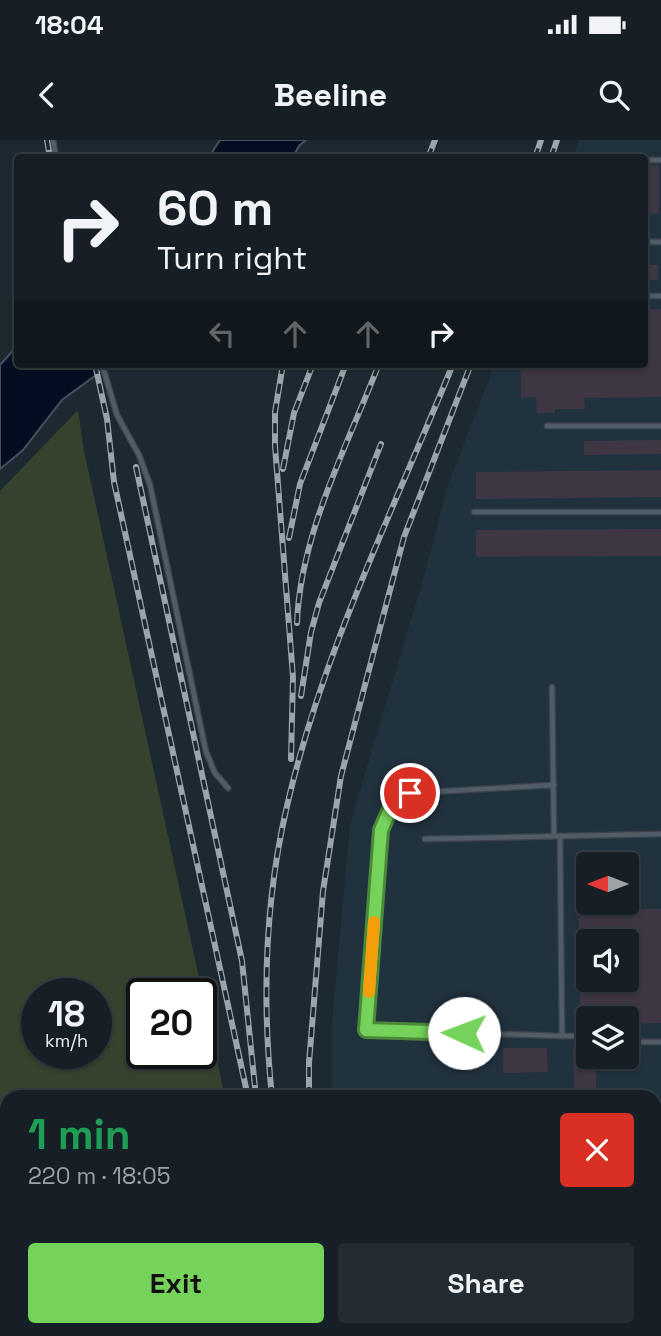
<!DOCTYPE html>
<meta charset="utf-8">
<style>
:root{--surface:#161f25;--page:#232c32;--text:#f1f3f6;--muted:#9ea2a7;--line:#353d42;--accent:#75d25a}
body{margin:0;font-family:"Space Grotesk",sans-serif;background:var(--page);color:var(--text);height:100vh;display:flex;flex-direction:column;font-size:26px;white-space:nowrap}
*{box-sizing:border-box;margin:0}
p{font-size:23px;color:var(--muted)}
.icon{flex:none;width:38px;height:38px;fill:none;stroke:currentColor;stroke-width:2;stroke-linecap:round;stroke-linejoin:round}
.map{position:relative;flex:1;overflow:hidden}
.panel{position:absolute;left:0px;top:950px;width:662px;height:247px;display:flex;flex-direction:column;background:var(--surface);border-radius:21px 21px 0 0;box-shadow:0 2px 5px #0004,0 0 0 2px var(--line)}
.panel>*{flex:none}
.top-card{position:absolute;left:14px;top:14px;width:634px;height:214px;border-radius:7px;box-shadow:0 2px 5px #0004,0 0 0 2px var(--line);background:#161f25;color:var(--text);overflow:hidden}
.needle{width:46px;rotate:270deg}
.fabs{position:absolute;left:576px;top:712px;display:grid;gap:14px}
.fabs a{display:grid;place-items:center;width:63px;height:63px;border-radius:7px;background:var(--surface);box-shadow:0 2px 5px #0004,0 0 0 2px var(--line);font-size:35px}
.speed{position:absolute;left:21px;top:838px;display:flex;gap:14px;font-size:35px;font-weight:700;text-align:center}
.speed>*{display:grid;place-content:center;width:91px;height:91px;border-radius:50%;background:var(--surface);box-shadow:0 2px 5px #0004,0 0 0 2px var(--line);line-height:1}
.speed small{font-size:18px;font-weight:400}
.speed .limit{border:4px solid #111;border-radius:10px;background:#fff;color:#111}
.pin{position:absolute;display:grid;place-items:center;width:60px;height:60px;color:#fff;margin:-30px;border:4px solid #fff;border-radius:50%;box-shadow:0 2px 7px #0007}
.me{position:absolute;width:77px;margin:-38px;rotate:272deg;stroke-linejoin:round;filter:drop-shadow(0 0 5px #0008)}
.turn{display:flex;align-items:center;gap:24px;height:147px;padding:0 28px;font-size:32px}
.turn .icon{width:91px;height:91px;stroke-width:2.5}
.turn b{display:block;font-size:49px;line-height:60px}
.lanes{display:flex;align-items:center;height:66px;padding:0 28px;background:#0003;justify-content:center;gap:35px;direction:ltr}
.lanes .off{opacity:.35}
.round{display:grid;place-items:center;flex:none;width:74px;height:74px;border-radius:7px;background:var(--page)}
.head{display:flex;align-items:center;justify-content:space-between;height:119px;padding:0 28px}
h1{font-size:42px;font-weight:600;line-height:52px;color:#1e9e55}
.cta{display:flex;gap:14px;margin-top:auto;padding:14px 28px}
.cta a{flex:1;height:80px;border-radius:7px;background:var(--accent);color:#111;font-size:28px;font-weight:600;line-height:80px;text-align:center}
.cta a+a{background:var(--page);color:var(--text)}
.status{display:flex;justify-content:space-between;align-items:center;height:49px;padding:0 35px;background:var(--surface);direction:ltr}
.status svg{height:19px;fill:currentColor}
header{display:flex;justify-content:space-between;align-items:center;height:91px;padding:0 28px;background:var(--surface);font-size:32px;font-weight:600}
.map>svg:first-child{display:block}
.built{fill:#21323f;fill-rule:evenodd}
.green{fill:#36422d;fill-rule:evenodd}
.water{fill:#030e22;stroke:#465060;stroke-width:2}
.building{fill:#3e3743;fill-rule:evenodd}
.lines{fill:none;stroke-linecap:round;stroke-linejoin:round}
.service-casing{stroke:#3c454d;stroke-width:7}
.motorway-casing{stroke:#3c454d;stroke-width:20}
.service{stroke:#505c66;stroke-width:4.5}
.motorway{stroke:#f98281;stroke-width:18}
.rail-casing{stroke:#9ba4ab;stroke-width:6}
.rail{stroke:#1d2931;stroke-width:3.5;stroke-dasharray:10;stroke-linecap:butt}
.route-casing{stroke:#4c883a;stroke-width:18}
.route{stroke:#75d25a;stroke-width:12}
.slow{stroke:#f59e0b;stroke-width:12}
</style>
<div class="status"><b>18:04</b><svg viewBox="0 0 49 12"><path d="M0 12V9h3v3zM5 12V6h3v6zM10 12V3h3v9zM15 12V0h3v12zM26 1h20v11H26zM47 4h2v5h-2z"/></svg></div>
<header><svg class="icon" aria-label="back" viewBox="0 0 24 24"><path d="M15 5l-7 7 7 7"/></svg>Beeline<svg class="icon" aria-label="search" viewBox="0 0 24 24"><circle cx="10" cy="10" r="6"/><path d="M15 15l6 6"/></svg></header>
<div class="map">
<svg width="661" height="1196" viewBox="0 0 661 1196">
<rect width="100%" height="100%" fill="#1d2931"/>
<path class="built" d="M 579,0 L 661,0 L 661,1196 L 341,1196 L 341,1190 L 654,1190 L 654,957 L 332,957 L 332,882 L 350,684 L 423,440 L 448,345 L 495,224 L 644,224 L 644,18 L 573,17 ZM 588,724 L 626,724 L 626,763 L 588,763 ZM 588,802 L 626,802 L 626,840 L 588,840 ZM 588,878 L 626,878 L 626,917 L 588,917 Z"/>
<g class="green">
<path d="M 78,270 L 84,311 L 225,957 L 7,957 L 7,1022 L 0,1009 L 0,351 ZM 37,854 L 96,854 L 96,914 L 37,914 ZM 142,854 L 201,854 L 201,914 L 142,914 Z"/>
<path d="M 0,1048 L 7,1061 L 7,1190 L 63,1190 L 65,1196 L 0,1196 Z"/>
<path d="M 82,1190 L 262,1190 L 263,1196 L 84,1196 Z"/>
</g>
<g class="water">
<path d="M 220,0 L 306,0 L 299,6 L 293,17 L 209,17 Z"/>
<path d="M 17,206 L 18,224 L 111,224 L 62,260 L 23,310 L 0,329 L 0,225 Z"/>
</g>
<g class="building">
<path d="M 659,25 L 659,73 L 644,74 L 644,26 Z"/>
<rect x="644" y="125" width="14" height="15"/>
<path d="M 661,169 L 661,257 L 584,258 L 585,269 L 555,269 L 555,273 L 537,273 L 536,257 L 521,258 L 521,224 L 644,224 L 644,170 Z"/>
<path d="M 661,300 L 661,314 L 584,315 L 584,301 Z"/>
<path d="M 661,330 L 661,357 L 476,359 L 476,332 Z"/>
<path d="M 661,389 L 661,416 L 476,417 L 476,390 Z"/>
<path d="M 661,769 L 661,883 L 626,884 L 626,878 L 588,878 L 588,884 L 580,884 L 579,770 ZM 588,802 L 626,802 L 626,840 L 588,840 Z"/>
<path d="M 573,906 L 588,906 L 588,917 L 596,917 L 596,953 L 574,953 Z"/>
<path d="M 503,908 L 547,908 L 548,932 L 503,933 Z"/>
</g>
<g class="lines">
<g class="service-casing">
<g id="service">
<path d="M 53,0 L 56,18"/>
<path d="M 644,20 L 661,20"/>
<path d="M 644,102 L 661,102"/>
<path d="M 644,156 L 661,156"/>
<path d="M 102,224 L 117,275 L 139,315 L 150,345 L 206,612 L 215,633 L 228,648"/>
<path d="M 547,286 L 661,286"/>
<path d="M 474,372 L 661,372"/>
<path d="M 552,547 L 554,696"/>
<path d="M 554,645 L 410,653 L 392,665 L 381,690 L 366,890 L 562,896"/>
<path d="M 560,696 L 562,896 L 588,896"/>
<path d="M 425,699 L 661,694"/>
<path d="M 626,902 L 661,902"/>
</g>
</g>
<g class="motorway-casing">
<g id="motorway">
<path d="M 0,1032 L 7,1044"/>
<path d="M 71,1190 L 74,1196"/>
</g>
</g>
<use href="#service" class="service"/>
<use href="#motorway" class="motorway"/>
<g class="rail-casing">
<g id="rail">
<path d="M 47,0 L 50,18"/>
<path d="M 428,18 L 435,0"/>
<path d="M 535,18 L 541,0"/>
<path d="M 551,18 L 557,0"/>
<path d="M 95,224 L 107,279 L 114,342 L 248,957"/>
<path d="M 283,224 L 275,272 L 275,306 L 293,537 L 291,619"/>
<path d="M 136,327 L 242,821 L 256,957"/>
<path d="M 283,329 L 294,273 L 313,224"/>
<path d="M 289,398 L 300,344 L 346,224"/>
<path d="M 297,483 C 300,395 347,306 379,224"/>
<path d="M 301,556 L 311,492 L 319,463 L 381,304"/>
<path d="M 272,957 C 262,861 265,760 287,666 C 322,513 394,369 453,224"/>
<path d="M 309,957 L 309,923 L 323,751 L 341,636 L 404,397 L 471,224"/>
<path d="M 296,1190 L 296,1196"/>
<path d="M 322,1190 L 322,1196"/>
</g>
</g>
<use href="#rail" class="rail"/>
</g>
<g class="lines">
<g class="route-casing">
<path id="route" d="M 410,653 L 392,665 L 381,690 L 366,890 L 464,893"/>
</g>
<use href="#route" class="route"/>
<path class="slow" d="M 369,852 L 374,782"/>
</g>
</svg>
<div class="fabs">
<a><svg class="needle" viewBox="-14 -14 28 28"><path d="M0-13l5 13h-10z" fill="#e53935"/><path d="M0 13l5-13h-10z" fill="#9ea2a7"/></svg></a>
<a><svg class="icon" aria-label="sound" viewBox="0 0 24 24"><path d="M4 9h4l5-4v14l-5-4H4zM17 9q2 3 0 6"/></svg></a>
<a><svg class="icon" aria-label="layers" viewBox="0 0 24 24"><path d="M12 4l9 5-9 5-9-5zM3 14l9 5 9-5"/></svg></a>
</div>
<div class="speed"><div>18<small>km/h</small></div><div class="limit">20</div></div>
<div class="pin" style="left:410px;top:653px;background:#d93025"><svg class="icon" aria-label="arrive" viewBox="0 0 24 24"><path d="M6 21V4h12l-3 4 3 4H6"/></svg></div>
<svg class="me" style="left:464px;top:893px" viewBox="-20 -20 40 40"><circle r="19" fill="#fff"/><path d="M0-13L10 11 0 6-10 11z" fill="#75d25a"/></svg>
<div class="top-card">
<div class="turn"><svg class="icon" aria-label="right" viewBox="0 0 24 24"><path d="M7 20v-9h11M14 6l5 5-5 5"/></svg><div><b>60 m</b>Turn right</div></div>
<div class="lanes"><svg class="icon off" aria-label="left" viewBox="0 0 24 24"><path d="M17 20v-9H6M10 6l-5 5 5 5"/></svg><svg class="icon off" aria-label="ahead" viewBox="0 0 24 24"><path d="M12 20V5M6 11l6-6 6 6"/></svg><svg class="icon off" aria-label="ahead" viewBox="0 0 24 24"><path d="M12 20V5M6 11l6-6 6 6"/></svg><svg class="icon" aria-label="right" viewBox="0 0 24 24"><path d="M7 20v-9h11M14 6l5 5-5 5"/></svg></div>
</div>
<section class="panel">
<div class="head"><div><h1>1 min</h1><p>220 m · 18:05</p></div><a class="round" style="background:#d93025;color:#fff"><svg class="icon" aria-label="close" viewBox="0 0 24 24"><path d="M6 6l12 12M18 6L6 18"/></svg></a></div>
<div class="cta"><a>Exit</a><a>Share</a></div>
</section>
</div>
